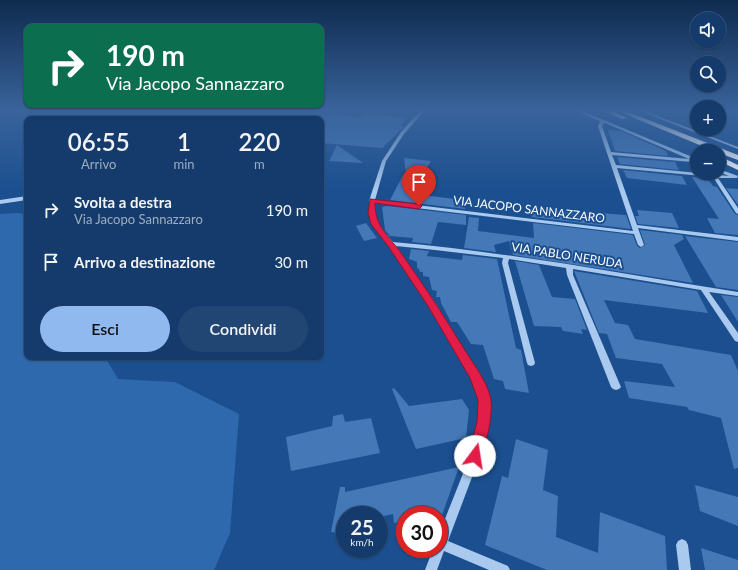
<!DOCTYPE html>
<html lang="it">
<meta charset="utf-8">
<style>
:root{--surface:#143b6b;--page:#214673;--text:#f1f3f6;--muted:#9dadc1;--line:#33557e;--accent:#90b9f0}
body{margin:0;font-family:Lato,sans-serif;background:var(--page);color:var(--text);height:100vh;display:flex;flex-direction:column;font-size:15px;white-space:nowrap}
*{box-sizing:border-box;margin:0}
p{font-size:13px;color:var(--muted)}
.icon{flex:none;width:22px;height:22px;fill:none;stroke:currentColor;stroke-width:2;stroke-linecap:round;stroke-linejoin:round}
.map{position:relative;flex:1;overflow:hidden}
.details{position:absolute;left:24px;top:116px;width:300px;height:244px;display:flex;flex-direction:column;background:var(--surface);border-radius:8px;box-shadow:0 1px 3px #0004,0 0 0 1px var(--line)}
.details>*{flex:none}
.guide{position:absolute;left:24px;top:24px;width:300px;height:84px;border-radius:8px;box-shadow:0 1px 3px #0004,0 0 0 1px var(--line);background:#0b6e4f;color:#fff;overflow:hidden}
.tools{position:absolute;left:690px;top:12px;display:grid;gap:8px}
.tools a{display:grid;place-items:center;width:36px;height:36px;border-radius:50%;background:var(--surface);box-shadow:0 1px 3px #0004,0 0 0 1px var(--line);font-size:20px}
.speed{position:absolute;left:336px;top:506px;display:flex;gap:8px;font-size:20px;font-weight:700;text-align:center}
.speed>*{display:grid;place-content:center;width:52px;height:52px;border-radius:50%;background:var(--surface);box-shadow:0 1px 3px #0004,0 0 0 1px var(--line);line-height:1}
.speed small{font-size:10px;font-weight:400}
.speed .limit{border:6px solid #d22;background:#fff;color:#111}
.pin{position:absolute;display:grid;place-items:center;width:34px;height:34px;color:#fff;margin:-41px -17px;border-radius:50% 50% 50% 0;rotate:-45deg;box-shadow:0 0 4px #0007}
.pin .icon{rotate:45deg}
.me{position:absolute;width:44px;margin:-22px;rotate:14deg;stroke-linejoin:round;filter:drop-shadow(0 0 3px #0008)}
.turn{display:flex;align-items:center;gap:14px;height:84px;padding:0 16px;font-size:18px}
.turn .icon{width:52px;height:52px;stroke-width:2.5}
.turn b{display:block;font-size:28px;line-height:34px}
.eta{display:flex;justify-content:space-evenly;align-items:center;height:68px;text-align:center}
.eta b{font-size:24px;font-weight:600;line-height:28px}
.cta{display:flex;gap:8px;margin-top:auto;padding:8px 16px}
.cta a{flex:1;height:46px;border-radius:24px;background:var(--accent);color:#111;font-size:16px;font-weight:600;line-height:46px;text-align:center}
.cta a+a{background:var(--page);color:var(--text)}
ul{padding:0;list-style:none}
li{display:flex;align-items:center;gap:12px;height:52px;padding:0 16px}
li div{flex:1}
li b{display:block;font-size:15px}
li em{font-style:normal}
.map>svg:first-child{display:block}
.green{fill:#2e69ad}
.building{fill:#4478b7}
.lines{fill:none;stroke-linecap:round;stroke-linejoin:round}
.minor{fill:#a9c9ee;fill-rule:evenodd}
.highway{fill:#fff;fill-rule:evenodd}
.route{fill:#e11d48;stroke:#92132f}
.labels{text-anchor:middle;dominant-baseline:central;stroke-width:4;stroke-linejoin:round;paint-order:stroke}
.street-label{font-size:12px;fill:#fff;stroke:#1b4f8f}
</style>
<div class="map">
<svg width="738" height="570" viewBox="0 0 738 570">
<rect width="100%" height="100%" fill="#1b4f8f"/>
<path class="green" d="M 16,213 L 27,214 L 27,357 L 105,357 L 118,379 L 175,382 L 239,414 L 230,533 L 214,570 L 0,570 L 0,214 Z"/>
<g class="building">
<path d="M 366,111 L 385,113 L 383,115 L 407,118 L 400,126 L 404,127 L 382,148 L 321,143 L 321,113 L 359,117 Z"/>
<path d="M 608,130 L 621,131 L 666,151 L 668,156 L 615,151 Z"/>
<path d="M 337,145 L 363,163 L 329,161 Z"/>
<path d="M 617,157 L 675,162 L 679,170 L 620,164 Z"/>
<path d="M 404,158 L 431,161 L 421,177 L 428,178 L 421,195 L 455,199 L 456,201 L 465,202 L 465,209 L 390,200 L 403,175 L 406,175 Z"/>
<path d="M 623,170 L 682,176 L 687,185 L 627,178 Z"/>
<path d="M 692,177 L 707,178 L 713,186 L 717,187 L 735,214 L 738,215 L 738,235 L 715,233 L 707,218 L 719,219 Z"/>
<path d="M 726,188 L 738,189 L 738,205 Z"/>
<path d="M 387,206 L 466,215 L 466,225 L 438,222 L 431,244 L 412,242 L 413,238 L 390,236 L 385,230 L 382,207 Z"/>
<path d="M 532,208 L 626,215 L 631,229 L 532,217 Z"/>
<path d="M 637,210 L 672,213 L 679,228 L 638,224 L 635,216 L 639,216 Z"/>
<path d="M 469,217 L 479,218 L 478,231 L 534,238 L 533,223 L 633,235 L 637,246 L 640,248 L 645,245 L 640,230 L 682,235 L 684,239 L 674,245 L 693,283 L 513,255 L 509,241 L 494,245 L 496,252 L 464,248 Z"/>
<path d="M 366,223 L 377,238 L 364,241 L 356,226 Z"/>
<path d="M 685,236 L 738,242 L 738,290 L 716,287 Z"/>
<path d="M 411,249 L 429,251 L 427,256 L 462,260 L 463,255 L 497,259 L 516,348 L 521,350 L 529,393 L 505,389 L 503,381 L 494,379 L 483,345 L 471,344 L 457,322 L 451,322 L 441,303 L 440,297 L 436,297 L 437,291 L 432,290 L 429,277 L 423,276 L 423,272 L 420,272 L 419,269 L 417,268 L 417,262 L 409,259 Z"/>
<path d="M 515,261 L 539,265 L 552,297 L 575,299 L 587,330 L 581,329 L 583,334 L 563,331 L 561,327 L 534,326 Z"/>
<path d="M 574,271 L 697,291 L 708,313 L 604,300 L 615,323 L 628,325 L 635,339 L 731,355 L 738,371 L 738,468 L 734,469 L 721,418 L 689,410 L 687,407 L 629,398 L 624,381 L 675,387 L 662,364 L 616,358 L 607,334 L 599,333 Z"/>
<path d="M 721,295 L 738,297 L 738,322 Z"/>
<path d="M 394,388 L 409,406 L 462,399 L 469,410 L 466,438 L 416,449 L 392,389 Z"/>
<path d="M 343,414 L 345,422 L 371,418 L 380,453 L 291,471 L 286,437 L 332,426 L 333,416 Z"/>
<path d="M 516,439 L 548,450 L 543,490 L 558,496 L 556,537 L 598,553 L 600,512 L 665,536 L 667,570 L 547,570 L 485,545 L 502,476 L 508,478 Z"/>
<path d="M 459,467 L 442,515 L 405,515 L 405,520 L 394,523 L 393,514 L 379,517 L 379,515 L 345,515 L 345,534 L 331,532 L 340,487 L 345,487 L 345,492 Z"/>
<path d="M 695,485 L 738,497 L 738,526 L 700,511 Z"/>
<path d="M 701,548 L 738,560 L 738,570 L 705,570 Z"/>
</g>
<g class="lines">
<g class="minor">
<path d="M 421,110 L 425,110 L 404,134 L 386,161 L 375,200 L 633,231 L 598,126 L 600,122 L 601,122 L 575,110 L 580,110 L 697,159 L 697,162 L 694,161 L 692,162 L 612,155 L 616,165 L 729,176 L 719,172 L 719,169 L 738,176 L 737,178 L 718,178 L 738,208 L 738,214 L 736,213 L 713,177 L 617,168 L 637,225 L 738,237 L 738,241 L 638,228 L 644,245 L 641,247 L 638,245 L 634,234 L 375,203 C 375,223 381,227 393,242 C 509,252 623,274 738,292 L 738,296 L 709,292 L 738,333 L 738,342 L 735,341 L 701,290 L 573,269 L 573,275 L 621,387 L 619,389 L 616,390 L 613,389 L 611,387 L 567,275 L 566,268 L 509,259 L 508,263 L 535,363 L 534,365 L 531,366 L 528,365 L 527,363 L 502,263 L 503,258 L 435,250 L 396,246 L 436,304 L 466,353 L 480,378 L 489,400 L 489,422 L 480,456 L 448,541 L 508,566 L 510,570 L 489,570 L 444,551 L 437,570 L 425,570 L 433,549 L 439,549 L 439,534 L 470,456 L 479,422 L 479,400 L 472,378 L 459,356 L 430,306 L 389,245 L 372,224 L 369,213 L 369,201 L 382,161 L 401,132 ZM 605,123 L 689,159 L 611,152 L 602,126 L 603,124 Z"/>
<path d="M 637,110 L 642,110 L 738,147 L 738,149 Z"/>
<path d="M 27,196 L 27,200 L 0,204 L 0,200 Z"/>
<path d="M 682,539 L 686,541 L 688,545 L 691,570 L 679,570 L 676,545 L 678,541 Z"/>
</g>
<g class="highway">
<path d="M 602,110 L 610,110 L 627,118 L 622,119 Z"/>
<path d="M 615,110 L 623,110 L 738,155 L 738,160 L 719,153 L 719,151 L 714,151 Z"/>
<path d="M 719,156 L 738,165 L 738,170 L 719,161 Z"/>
</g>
</g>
<linearGradient id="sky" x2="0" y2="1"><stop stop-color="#0f2b4f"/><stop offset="0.58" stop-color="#39639b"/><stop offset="1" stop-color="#39639b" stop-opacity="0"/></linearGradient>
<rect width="738" height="190" fill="url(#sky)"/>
<path class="route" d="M 370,199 L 419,204 L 422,206 L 419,209 L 375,203 C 375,227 388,235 401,253 C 424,285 445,318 466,352 C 475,366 488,383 491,400 C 493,416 486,446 480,460 L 475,462 L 470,460 L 468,456 L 477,422 L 478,400 L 470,378 L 428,306 L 388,246 L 371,224 L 368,213 Z"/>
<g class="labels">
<g class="street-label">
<text transform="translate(529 209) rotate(7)">VIA JACOPO SANNAZZARO</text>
<text transform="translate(567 255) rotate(9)">VIA PABLO NERUDA</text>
</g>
</g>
</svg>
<div class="tools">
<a><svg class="icon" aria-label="sound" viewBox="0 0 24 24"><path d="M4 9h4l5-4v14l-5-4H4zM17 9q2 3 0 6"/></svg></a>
<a><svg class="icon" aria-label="search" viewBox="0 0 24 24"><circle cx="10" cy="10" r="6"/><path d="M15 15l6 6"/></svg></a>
<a>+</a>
<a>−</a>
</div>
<div class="speed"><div>25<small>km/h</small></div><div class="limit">30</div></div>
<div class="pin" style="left:419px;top:206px;background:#d93025"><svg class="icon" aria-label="arrive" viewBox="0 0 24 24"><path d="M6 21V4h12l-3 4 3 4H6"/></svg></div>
<svg class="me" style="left:475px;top:456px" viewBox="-20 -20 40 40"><circle r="19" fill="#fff"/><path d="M0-13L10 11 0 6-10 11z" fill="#e11d48"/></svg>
<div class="guide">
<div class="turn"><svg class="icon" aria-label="right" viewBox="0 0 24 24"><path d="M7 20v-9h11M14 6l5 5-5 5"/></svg><div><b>190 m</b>Via Jacopo Sannazzaro</div></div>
</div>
<section class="details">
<div class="eta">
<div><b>06:55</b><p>Arrivo</p></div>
<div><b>1</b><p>min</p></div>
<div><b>220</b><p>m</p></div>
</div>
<ul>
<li><svg class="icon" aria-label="right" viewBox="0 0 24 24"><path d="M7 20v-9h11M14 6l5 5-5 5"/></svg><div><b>Svolta a destra</b><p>Via Jacopo Sannazzaro</p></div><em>190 m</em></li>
<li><svg class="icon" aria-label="arrive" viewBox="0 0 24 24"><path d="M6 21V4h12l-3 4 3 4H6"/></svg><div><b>Arrivo a destinazione</b></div><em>30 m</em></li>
</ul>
<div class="cta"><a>Esci</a><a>Condividi</a></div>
</section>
</div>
